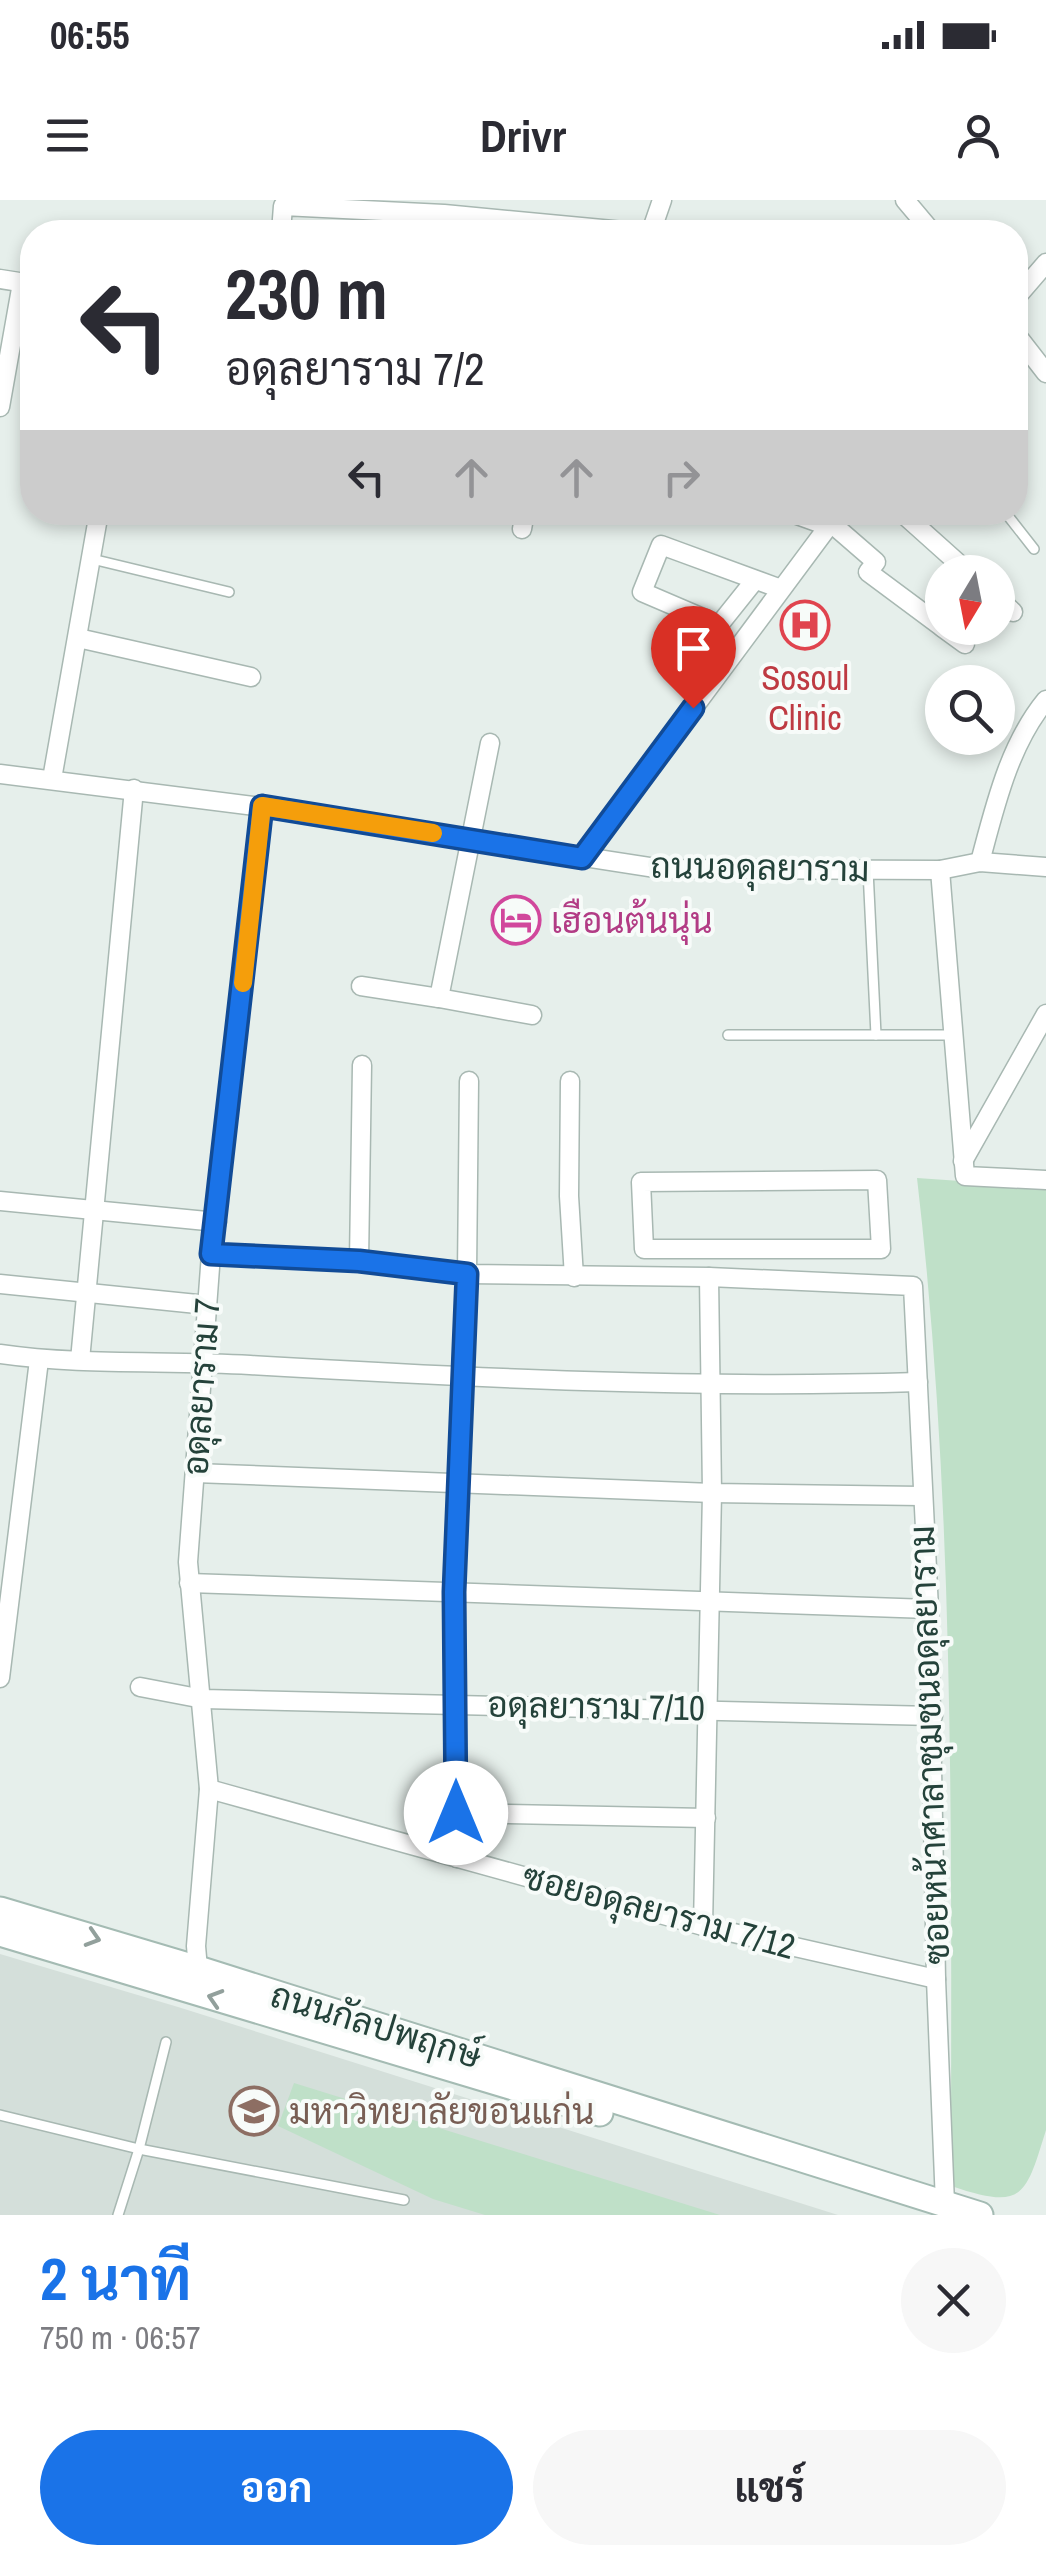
<!DOCTYPE html>
<html lang="th">
<meta charset="utf-8">
<style>
:root{--surface:#fff;--page:#f7f7f7;--text:#2b2b33;--muted:#7c7c81;--accent:#1a73e8}
body{margin:0;font-family:"Archivo Narrow",Sarabun,sans-serif;background:var(--page);color:var(--text);height:100vh;display:flex;flex-direction:column;font-size:38px;white-space:nowrap}
*{box-sizing:border-box;margin:0}
p{font-size:32px;color:var(--muted)}
.icon{flex:none;width:55px;height:55px;fill:none;stroke:currentColor;stroke-width:2;stroke-linecap:round;stroke-linejoin:round}
.map{position:relative;height:2015px;overflow:hidden}
.details{display:flex;flex-direction:column;background:var(--surface);flex:1}
.details>*{flex:none}
.hud{position:absolute;left:20px;top:20px;width:1008px;height:305px;border-radius:40px;box-shadow:0 5px 15px #0003;background:#fff;color:var(--text);overflow:hidden}
.needle{width:65px;rotate:190deg}
.tools{position:absolute;left:925px;top:355px;display:grid;gap:20px}
.tools a{display:grid;place-items:center;width:90px;height:90px;border-radius:50%;background:var(--surface);box-shadow:0 5px 15px #0003;font-size:50px}
.pin{position:absolute;display:grid;place-items:center;width:85px;height:85px;color:#fff;margin:-102px -42px;border-radius:50% 50% 50% 0;rotate:-45deg;box-shadow:0 0 10px #0007}
.pin .icon{rotate:45deg}
.me{position:absolute;width:110px;margin:-55px;rotate:0deg;stroke-linejoin:round;filter:drop-shadow(0 0 8px #0008)}
.turn{display:flex;align-items:center;gap:35px;height:210px;padding:0 40px;font-size:45px}
.turn .icon{width:130px;height:130px;stroke-width:2.5}
.turn b{display:block;font-size:70px;line-height:85px}
.lanes{display:flex;align-items:center;height:95px;padding:0 40px;background:#0003;justify-content:center;gap:50px;direction:ltr}
.lanes .off{opacity:.35}
.round{display:grid;place-items:center;flex:none;width:105px;height:105px;border-radius:52px;background:var(--page)}
.head{display:flex;align-items:center;justify-content:space-between;height:170px;padding:0 40px}
h1{font-size:60px;font-weight:700;line-height:75px;color:var(--accent)}
.action{display:flex;gap:20px;margin-top:auto;padding:20px 40px}
.action a{flex:1;height:115px;border-radius:60px;background:var(--accent);color:#fff;font-size:40px;font-weight:700;line-height:115px;text-align:center}
.action a+a{background:var(--page);color:var(--text)}
.status{display:flex;justify-content:space-between;align-items:center;height:70px;padding:0 50px;background:var(--surface);direction:ltr}
.status svg{height:28px;fill:currentColor}
header{display:flex;justify-content:space-between;align-items:center;height:130px;padding:0 40px;background:var(--surface);font-size:45px;font-weight:700}
.map>svg:first-child{display:block}
.built{fill:#d4dfda}
.green{fill:#bfe0c8}
.lines{fill:none;stroke-linecap:round;stroke-linejoin:round}
.service-casing{stroke:#a8b8b2;stroke-width:12}
.minor-casing{stroke:#a8b8b2;stroke-width:21}
.secondary-casing{stroke:#a4bbb3;stroke-width:29}
.service{stroke:#fff;stroke-width:9}
.minor{stroke:#fff;stroke-width:18}
.secondary{stroke:#fff;stroke-width:25}
.oneway{stroke:#92a09c}
.route-casing{stroke:#114b97;stroke-width:25}
.route{stroke:#1a73e8;stroke-width:18}
.slow{stroke:#f59e0b;stroke-width:18}
.labels{text-anchor:middle;dominant-baseline:central;stroke-width:8;stroke-linejoin:round;paint-order:stroke}
.health-label{font-size:35px;fill:#be3a42;stroke:#f7fbf9}
.street-label{font-size:35px;fill:#24423a;stroke:#f7fbf9}
.hotel-label{font-size:35px;fill:#b23c85;stroke:#f7fbf9;text-anchor:start}
.education-label{font-size:35px;fill:#785e54;stroke:#f7fbf9;text-anchor:start}
</style>
<div class="status"><b>06:55</b><svg viewBox="0 0 49 12"><path d="M0 12V9h3v3zM5 12V6h3v6zM10 12V3h3v9zM15 12V0h3v12zM26 1h20v11H26zM47 4h2v5h-2z"/></svg></div>
<header><svg class="icon" aria-label="menu" viewBox="0 0 24 24"><path d="M4 6h16M4 12h16M4 18h16"/></svg>Drivr<svg class="icon" aria-label="person" viewBox="0 0 24 24"><circle cx="12" cy="8" r="4"/><path d="M4 21q1-7 8-7t8 7"/></svg></header>
<div class="map">
<svg width="1046" height="2015" viewBox="0 0 1046 2015">
<rect width="100%" height="100%" fill="#e6efeb"/>
<path class="built" d="M 0,1754 L 178,1807 L 838,2015 L 0,2015 Z"/>
<g class="green">
<path d="M 917,978 L 1046,987 L 1046,1930 C 1025,1998 1023,2010 951,1986 C 951,1650 956,1313 917,978 Z"/>
<path d="M 294,1883 L 720,2015 L 485,2015 L 433,1999 L 278,1926 Z"/>
</g>
<g class="lines">
<g class="service-casing">
<g id="service">
<path d="M 1005,312 L 1034,349"/>
<path d="M 92,359 L 229,392"/>
<path d="M 868,670 L 876,835"/>
<path d="M 728,835 L 953,835"/>
<path d="M 0,1915 L 139,1949 L 404,2000"/>
<path d="M 118,2015 L 139,1949 L 166,1842"/>
</g>
</g>
<g class="minor-casing">
<g id="minor">
<path d="M 905,0 L 932,32"/>
<path d="M 281,32 L 283,6 L 444,14 L 634,32"/>
<path d="M 651,32 L 662,0"/>
<path d="M 0,79 L 32,84"/>
<path d="M 1015,99 L 1046,63"/>
<path d="M 1015,133 L 1046,173"/>
<path d="M 0,207 L 22,83"/>
<path d="M 789,312 L 828,326"/>
<path d="M 901,312 L 968,372"/>
<path d="M 831,323 L 876,362 L 868,372 L 942,427"/>
<path d="M 522,329 L 525,312"/>
<path d="M 755,380 L 719,425 L 642,392 L 661,345 L 781,389"/>
<path d="M 998,398 L 1013,412"/>
<path d="M 943,428 L 965,444"/>
<path d="M 78,438 L 251,477"/>
<path d="M 490,543 L 439,798 L 532,815"/>
<path d="M 0,574 L 262,607 L 662,669 L 940,670 L 980,662 L 1046,667"/>
<path d="M 52,579 L 99,312"/>
<path d="M 582,658 L 839,312"/>
<path d="M 980,662 C 995,606 1009,545 1046,500"/>
<path d="M 940,670 L 965,976 L 1046,980"/>
<path d="M 361,786 L 439,798"/>
<path d="M 570,881 L 569,996 L 574,1077"/>
<path d="M 963,961 L 1046,814"/>
<path d="M 877,980 L 881,1049 L 644,1049 L 641,982 Z"/>
<path d="M 0,1001 L 217,1022"/>
<path d="M 211,1054 L 359,1061 L 467,1074 L 709,1077 L 913,1086 L 929,1409 L 936,1779 L 945,2004"/>
<path d="M 359,1061 L 362,865"/>
<path d="M 0,1084 L 207,1105"/>
<path d="M 0,1154 C 82,1166 167,1160 250,1165 C 473,1178 695,1189 918,1182"/>
<path d="M 80,1160 L 134,589"/>
<path d="M 195,1273 L 712,1293 L 921,1296"/>
<path d="M 189,1383 L 929,1409"/>
<path d="M 0,1478 L 39,1160"/>
<path d="M 140,1487 L 203,1499 L 933,1516"/>
<path d="M 209,1589 L 703,1726 L 936,1779"/>
<path d="M 456,1613 L 706,1618"/>
<path d="M 457,1658 L 454,1391 L 467,1074 L 469,881"/>
<path d="M 703,1726 L 712,1293 L 709,1077"/>
<path d="M 198,1769 L 196,1746 L 209,1589 L 188,1362 L 211,1054 L 262,607"/>
</g>
</g>
<g class="secondary-casing">
<g id="secondary">
<path d="M 0,1710 L 198,1769 L 980,2015"/>
<path d="M 0,1733 L 600,1913"/>
</g>
</g>
<use href="#service" class="service"/>
<use href="#minor" class="minor"/>
<use href="#secondary" class="secondary"/>
</g>
<defs><path id="oneway-chevron" d="M-2-3.5L2.5 0L-2 3.5" fill="none" stroke-width="1.6" stroke-linecap="round" stroke-linejoin="round" transform="scale(2.5)"/></defs>
<g class="oneway">
<use href="#oneway-chevron" transform="translate(93 1738) rotate(17)"/>
<use href="#oneway-chevron" transform="translate(215 1798) rotate(-163)"/>
</g>
<g class="lines">
<g class="route-casing">
<path id="route" d="M 456,1613 L 454,1392 L 467,1074 L 359,1061 L 211,1054 L 262,606 L 582,658 L 693,508"/>
</g>
<use href="#route" class="route"/>
<path class="slow" d="M 243,783 L 262,606 L 433,633"/>
</g>
<defs>
<g id="hospital-ring" transform="scale(2.5)"><circle r="9.5" fill="#f7fbf9" stroke="#e0444e" stroke-width="1.5"/><path d="M-5-5h3v3.5h4V-5h3V5h-3V1.5h-4V5h-3Z" fill="#e0444e"/></g>
<g id="hotel-ring" transform="scale(2.5)"><circle r="9.5" fill="#f7fbf9" stroke="#d1479c" stroke-width="1.5"/><path d="M-6-4.5h1.5V1H6V5H4.5V3h-9V5H-6ZM-4 0a1.8 1.8 0 1 1 3.6 0ZM.5 0V-2.5h3Q6-2.5 6 0Z" fill="#d1479c"/></g>
<g id="university-ring" transform="scale(2.5)"><circle r="9.5" fill="#f7fbf9" stroke="#8d6e63" stroke-width="1.5"/><path d="M0-5L7-2L0 1L-7-2ZM-4 1L0 2.5L4 1V4Q0 6-4 4Z" fill="#8d6e63"/></g>
</defs>
<g fill-rule="evenodd">
<use href="#hospital-ring" x="805" y="425"/>
<use href="#hotel-ring" x="516" y="720"/>
<use href="#university-ring" x="254" y="1911"/>
</g>
<g class="labels">
<g class="health-label">
<text x="805" y="477">Sosoul<tspan x="805" dy="40">Clinic</tspan></text>
</g>
<g class="street-label">
<text transform="translate(760 667) rotate(1)">ถนนอดุลยาราม</text>
<text transform="translate(201 1187) rotate(-86)">อดุลยาราม 7</text>
<text transform="translate(596 1506) rotate(1)">อดุลยาราม 7/10</text>
<text transform="translate(929 1545) rotate(-92)">ซอยหน้าศาลาชุมชนอดุลยาราม</text>
<text transform="translate(659 1711) rotate(15)">ซอยอดุลยาราม 7/12</text>
<text transform="translate(376 1825) rotate(17)">ถนนกัลปพฤกษ์</text>
</g>
<g class="hotel-label">
<text x="551" y="720">เฮือนต้นนุ่น</text>
</g>
<g class="education-label">
<text x="289" y="1911">มหาวิทยาลัยขอนแก่น</text>
</g>
</g>
</svg>
<div class="tools">
<a><svg class="needle" viewBox="-14 -14 28 28"><path d="M0-13l5 13h-10z" fill="#e53935"/><path d="M0 13l5-13h-10z" fill="#7c7c81"/></svg></a>
<a><svg class="icon" aria-label="search" viewBox="0 0 24 24"><circle cx="10" cy="10" r="6"/><path d="M15 15l6 6"/></svg></a>
</div>
<div class="pin" style="left:693px;top:508px;background:#d93025"><svg class="icon" aria-label="arrive" viewBox="0 0 24 24"><path d="M6 21V4h12l-3 4 3 4H6"/></svg></div>
<svg class="me" style="left:456px;top:1613px" viewBox="-20 -20 40 40"><circle r="19" fill="#fff"/><path d="M0-13L10 11 0 6-10 11z" fill="#1a73e8"/></svg>
<div class="hud">
<div class="turn"><svg class="icon" aria-label="left" viewBox="0 0 24 24"><path d="M17 20v-9H6M10 6l-5 5 5 5"/></svg><div><b>230 m</b>อดุลยาราม 7/2</div></div>
<div class="lanes"><svg class="icon" aria-label="left" viewBox="0 0 24 24"><path d="M17 20v-9H6M10 6l-5 5 5 5"/></svg><svg class="icon off" aria-label="ahead" viewBox="0 0 24 24"><path d="M12 20V5M6 11l6-6 6 6"/></svg><svg class="icon off" aria-label="ahead" viewBox="0 0 24 24"><path d="M12 20V5M6 11l6-6 6 6"/></svg><svg class="icon off" aria-label="right" viewBox="0 0 24 24"><path d="M7 20v-9h11M14 6l5 5-5 5"/></svg></div>
</div>
</div>
<section class="details">
<div class="head"><div><h1>2 นาที</h1><p>750 m · 06:57</p></div><a class="round"><svg class="icon" aria-label="close" viewBox="0 0 24 24"><path d="M6 6l12 12M18 6L6 18"/></svg></a></div>
<div class="action"><a>ออก</a><a>แชร์</a></div>
</section>
